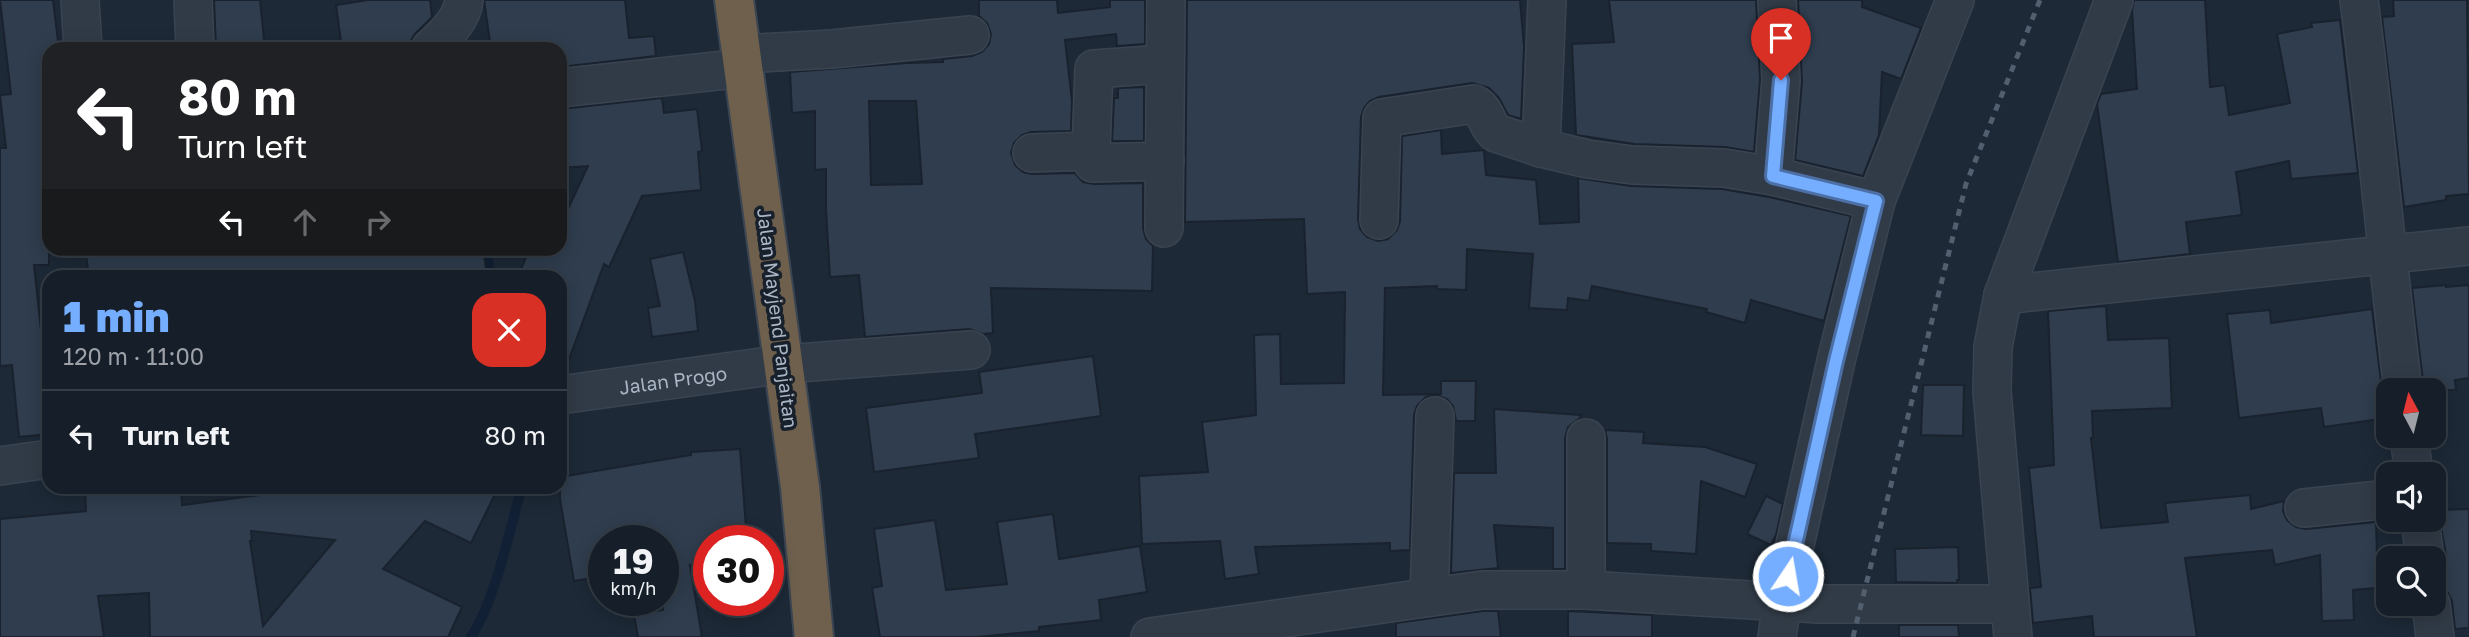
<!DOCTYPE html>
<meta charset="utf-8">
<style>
:root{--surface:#161f29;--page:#1f2731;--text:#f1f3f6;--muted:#9ea2a8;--line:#353d46;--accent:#75adff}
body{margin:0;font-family:"Golos Text",sans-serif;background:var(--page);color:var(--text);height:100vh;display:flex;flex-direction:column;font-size:26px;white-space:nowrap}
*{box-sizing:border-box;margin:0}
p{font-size:23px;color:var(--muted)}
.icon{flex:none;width:38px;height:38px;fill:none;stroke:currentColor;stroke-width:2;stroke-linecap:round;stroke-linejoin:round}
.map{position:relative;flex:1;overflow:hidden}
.details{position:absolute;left:42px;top:270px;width:525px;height:224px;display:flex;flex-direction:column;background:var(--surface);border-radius:21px;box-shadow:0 4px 18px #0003,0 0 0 2px var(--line)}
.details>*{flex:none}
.guide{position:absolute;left:42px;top:42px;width:525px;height:214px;border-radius:21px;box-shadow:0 4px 18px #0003,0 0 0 2px var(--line);background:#202124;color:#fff;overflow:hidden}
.needle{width:46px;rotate:353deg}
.controls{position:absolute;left:2376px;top:378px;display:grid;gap:14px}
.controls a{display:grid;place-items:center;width:70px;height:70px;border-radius:14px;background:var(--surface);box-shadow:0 4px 18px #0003,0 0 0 2px var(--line);font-size:35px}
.speed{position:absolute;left:588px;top:525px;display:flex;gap:14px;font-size:35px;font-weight:700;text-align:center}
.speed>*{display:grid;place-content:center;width:91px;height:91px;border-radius:50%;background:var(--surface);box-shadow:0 4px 18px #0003,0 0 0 2px var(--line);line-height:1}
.speed small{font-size:18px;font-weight:400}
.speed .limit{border:10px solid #d22;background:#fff;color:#111}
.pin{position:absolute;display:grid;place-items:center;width:60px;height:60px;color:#fff;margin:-72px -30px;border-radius:50% 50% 50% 0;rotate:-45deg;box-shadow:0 0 7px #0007}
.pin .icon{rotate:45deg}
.me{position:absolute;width:77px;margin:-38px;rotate:12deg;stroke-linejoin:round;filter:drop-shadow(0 0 5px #0008)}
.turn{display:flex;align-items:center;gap:24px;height:147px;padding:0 21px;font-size:32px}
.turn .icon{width:91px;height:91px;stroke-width:2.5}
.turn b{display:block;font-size:49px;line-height:60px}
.lanes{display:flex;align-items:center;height:66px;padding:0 21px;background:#0003;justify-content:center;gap:35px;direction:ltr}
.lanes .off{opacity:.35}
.round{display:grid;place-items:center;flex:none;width:74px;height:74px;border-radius:21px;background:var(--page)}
.overview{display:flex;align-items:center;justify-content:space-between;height:119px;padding:0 21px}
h1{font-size:42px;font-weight:800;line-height:52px;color:var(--accent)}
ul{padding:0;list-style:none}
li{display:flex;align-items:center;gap:21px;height:91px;padding:0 21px;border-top:2px solid var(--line)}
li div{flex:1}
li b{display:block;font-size:26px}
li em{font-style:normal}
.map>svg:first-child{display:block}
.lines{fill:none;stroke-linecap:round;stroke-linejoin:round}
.stream{stroke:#112034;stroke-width:10}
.building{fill:#2f3d4e;stroke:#19222e;stroke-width:2;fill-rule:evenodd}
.street-casing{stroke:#3a4451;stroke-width:40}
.highway-casing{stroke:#3c4552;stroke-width:42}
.street{stroke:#313b47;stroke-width:37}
.highway{stroke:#6e604d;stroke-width:38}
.rail{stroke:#525f6f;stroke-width:5;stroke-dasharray:7 7;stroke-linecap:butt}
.route-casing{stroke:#4c70a6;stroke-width:18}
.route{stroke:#75adff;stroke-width:12}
.labels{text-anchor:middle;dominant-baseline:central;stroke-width:7;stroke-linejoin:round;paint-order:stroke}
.street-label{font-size:19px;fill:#aab5c5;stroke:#17202b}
</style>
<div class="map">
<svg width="2469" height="637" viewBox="0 0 2469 637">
<rect width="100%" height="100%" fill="#1d2937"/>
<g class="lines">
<g class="stream">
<path d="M 486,248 L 490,276"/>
<path d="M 471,637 C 494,602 509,535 520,493 L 519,486"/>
</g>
</g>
<g class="building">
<path d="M 0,0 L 53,0 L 59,49 L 49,49 L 49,265 L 34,265 L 47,386 L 49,386 L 49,434 L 19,437 L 12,365 L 0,366 L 0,148 L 6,148 L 0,95 L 11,94 Z"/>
<path d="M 214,0 L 260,0 L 265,49 L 216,49 Z"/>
<path d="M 368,0 L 430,0 L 432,17 L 415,34 L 410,42 L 410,49 L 342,49 L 336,5 Z"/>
<path d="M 484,0 L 625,0 L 629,38 L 654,36 L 656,56 L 560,67 L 560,49 L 491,49 Z"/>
<path d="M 979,0 L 1057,0 L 1058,13 L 1110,7 L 1110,0 L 1145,0 L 1145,44 L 1117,46 L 1116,34 L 1065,40 L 1072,101 L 1071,131 L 1031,132 L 1022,135 L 1014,143 L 1011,153 L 1015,165 L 1023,172 L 1032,174 L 1075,173 L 1083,182 L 1094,184 L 1143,183 L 1143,228 L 1146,239 L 1153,246 L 1152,291 L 991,288 L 993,333 L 983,334 L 969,329 L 865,337 L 859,275 L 830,277 L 826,209 L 826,169 L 815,170 L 815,111 L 792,113 L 790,72 L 907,63 L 943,62 L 943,59 L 972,56 L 982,52 L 989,44 L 991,34 L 987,23 L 979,16 ZM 869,101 L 916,101 L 922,184 L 871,185 Z"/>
<path d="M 1187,0 L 1520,0 L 1524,47 L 1521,119 L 1508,115 L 1499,98 L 1489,88 L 1472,83 L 1379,97 L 1370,101 L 1364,108 L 1361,117 L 1358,219 L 1360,229 L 1367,237 L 1378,241 L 1388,239 L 1397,230 L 1400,221 L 1402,136 L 1441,130 L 1442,154 L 1484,150 L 1486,175 L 1536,180 L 1540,224 L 1579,222 L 1578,178 L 1631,186 L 1722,189 L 1769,197 L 1851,216 L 1824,321 L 1751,300 L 1745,323 L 1706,312 L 1707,309 L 1592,286 L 1589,301 L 1568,298 L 1567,310 L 1529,308 L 1533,254 L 1467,249 L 1466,290 L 1437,289 L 1437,286 L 1385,288 L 1383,395 L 1441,394 L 1441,381 L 1476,381 L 1475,421 L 1456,421 L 1453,406 L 1447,399 L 1436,395 L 1426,397 L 1417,406 L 1414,415 L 1410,550 L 1390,551 L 1390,543 L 1255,547 L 1259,574 L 1225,579 L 1220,541 L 1142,544 L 1139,476 L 1208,472 L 1202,422 L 1256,415 L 1254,335 L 1280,334 L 1281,384 L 1344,383 L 1345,292 L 1307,294 L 1304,219 L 1185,222 Z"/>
<path d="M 1609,0 L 1756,0 L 1760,80 L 1754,152 L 1725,147 L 1634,144 L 1576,135 L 1572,44 L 1614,42 Z"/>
<path d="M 1798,0 L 1862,0 L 1862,7 L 1921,28 L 1901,79 L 1882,72 L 1879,135 L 1863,176 L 1795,160 L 1802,82 Z"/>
<path d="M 2134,0 L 2205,0 L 2210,87 L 2225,85 L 2229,115 L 2290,103 L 2277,34 L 2312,27 L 2311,23 L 2340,20 L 2358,173 L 2291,179 L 2289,161 L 2236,172 L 2242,215 L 2186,222 L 2190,254 L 2118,262 L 2097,104 L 2101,94 L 2137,89 L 2132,10 Z"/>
<path d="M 2393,0 L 2467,0 L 2469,194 L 2446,196 L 2446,200 L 2404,207 L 2382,17 L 2394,16 Z"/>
<path d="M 1144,87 L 1144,141 L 1112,141 L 1114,98 L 1118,98 L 1118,88 Z"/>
<path d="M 662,98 L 664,113 L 697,109 L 702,151 L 698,152 L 701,190 L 642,196 L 609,267 L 604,264 L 564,373 L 560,374 L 560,276 L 518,276 L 530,248 L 560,248 L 560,226 L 588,166 L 560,168 L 560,109 Z"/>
<path d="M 85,248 L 483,248 L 487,276 L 403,276 L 402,272 L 365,276 L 89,276 Z"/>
<path d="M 683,252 L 695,301 L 698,331 L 652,337 L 648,308 L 660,306 L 650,259 Z"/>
<path d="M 2446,285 L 2446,287 L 2469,285 L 2469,378 L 2455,380 L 2456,390 L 2424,390 L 2412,288 Z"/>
<path d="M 2106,306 L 2108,340 L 2169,338 L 2172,408 L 2092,411 L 2093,438 L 2091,438 L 2101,528 L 2168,522 L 2165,503 L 2250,495 L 2251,509 L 2284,501 L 2283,511 L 2287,520 L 2296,527 L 2306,529 L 2376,522 L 2377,555 L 2384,555 L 2387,587 L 2353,590 L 2354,620 L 2322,621 L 2320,555 L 2275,565 L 2272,550 L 2185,558 L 2197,637 L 2094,637 L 2092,616 L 2033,623 L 2030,588 L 2041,587 L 2029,468 L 2054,465 L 2048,311 Z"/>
<path d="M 2372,309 L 2382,390 L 2376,390 L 2380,419 L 2324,427 L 2321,408 L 2239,418 L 2227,314 L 2270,310 L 2271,323 Z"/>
<path d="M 1093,356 L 1101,416 L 975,434 L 979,458 L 874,472 L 866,408 L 982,393 L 979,372 Z"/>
<path d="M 1923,385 L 1964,385 L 1963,436 L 1921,435 Z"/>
<path d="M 1494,409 L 1581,415 L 1580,418 L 1568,427 L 1565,438 L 1565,569 L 1553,569 L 1553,528 L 1494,525 L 1498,568 L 1451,573 L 1454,473 L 1496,473 Z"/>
<path d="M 1605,430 L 1644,432 L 1643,443 L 1705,447 L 1757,464 L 1745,497 L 1701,481 L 1696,554 L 1651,551 L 1651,544 L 1607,543 L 1607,438 Z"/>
<path d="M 740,449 L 747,541 L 709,541 L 709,563 L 690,565 L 702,637 L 638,637 L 634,615 L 663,610 L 663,541 L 604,541 L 604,576 L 574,581 L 560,499 L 560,477 L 691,455 L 691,452 Z"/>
<path d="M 283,486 L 499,486 L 471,543 L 425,521 L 383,569 L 462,607 L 448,637 L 150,637 L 149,593 L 98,596 L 104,637 L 0,637 L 0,519 L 86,511 L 85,489 L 129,488 L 129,490 L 181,487 L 182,505 L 282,492 ZM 251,531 L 335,540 L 263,626 L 250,541 L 252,541 Z"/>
<path d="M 1766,496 L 1783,504 L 1776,535 L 1771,545 L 1747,534 Z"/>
<path d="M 2469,509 L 2469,628 L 2455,629 L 2452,601 L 2447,591 L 2438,584 L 2437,575 L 2444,567 L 2446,555 L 2438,510 Z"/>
<path d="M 1053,514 L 1059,559 L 1140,546 L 1147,592 L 1099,600 L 1101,620 L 1039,627 L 1039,631 L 977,637 L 880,637 L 872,588 L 882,586 L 874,529 L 935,520 L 946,590 L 1007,584 L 997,522 Z"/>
<path d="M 1958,547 L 1959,580 L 1957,580 L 1957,583 L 1896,582 L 1895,549 Z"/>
<path d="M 1483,611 L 1498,611 L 1501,637 L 1396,637 L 1396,623 Z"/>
<path d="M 1568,611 L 1652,615 L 1652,637 L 1568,637 Z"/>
<path d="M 1899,625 L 1958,625 L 1959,637 L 1899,637 Z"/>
</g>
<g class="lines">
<g class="street-casing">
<g id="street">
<path d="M 80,0 L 83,49"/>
<path d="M 193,0 L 195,49"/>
<path d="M 2359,0 C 2376,130 2387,260 2403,390"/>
<path d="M 430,49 C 444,36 462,20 464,0"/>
<path d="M 741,54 L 832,49 L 970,35"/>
<path d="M 560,88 L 744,68"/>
<path d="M 1541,148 L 1547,0"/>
<path d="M 1032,153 L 1091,151"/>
<path d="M 1165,161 L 1093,163 L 1091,151 L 1094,69 L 1165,64"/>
<path d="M 1773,176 L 1781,80 L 1777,0"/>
<path d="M 1379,220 L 1382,118 L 1474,104 C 1486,109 1486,125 1496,133 L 1541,148 L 1588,159 L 1632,165 L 1724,168 L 1773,176 L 1876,201"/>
<path d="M 1164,228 L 1166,0"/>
<path d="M 2003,295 L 2469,246"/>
<path id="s1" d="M 560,395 L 784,364 L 971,350"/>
<path d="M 2409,436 L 2414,474"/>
<path d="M 1586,438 L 1586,590"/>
<path d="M 0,466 L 49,459"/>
<path d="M 2304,508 L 2389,499"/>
<path d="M 2420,520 L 2425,558"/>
<path d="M 1429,596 L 1435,416"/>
<path d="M 2431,604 L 2435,637"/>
<path d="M 1150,637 L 1482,590 L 1586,590 L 1818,604 L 2009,604"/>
<path d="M 1777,637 L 1782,603 L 1836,361 L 1876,201 L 1955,0"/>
<path d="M 2013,637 L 1992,391 L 1993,347 L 2003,295 L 2114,0"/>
</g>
</g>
<g class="highway-casing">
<path id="highway" d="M 734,0 L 800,487 L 814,637"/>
</g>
<use href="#street" class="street"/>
<use href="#highway" class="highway"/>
<path class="rail" d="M 1853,637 L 1966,184 L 2040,0"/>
</g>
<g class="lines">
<g class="route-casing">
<path id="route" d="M 1781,80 L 1773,176 L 1876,201 L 1836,361 L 1788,576"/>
</g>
<use href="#route" class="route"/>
</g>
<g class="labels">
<g class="street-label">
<text transform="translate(778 318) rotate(83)">Jalan Mayjend Panjaitan</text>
<text stroke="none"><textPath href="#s1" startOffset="114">Jalan Progo</textPath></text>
</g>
</g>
</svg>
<div class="controls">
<a><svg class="needle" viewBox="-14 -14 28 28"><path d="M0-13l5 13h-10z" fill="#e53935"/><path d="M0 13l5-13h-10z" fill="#9ea2a8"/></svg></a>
<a><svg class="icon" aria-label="sound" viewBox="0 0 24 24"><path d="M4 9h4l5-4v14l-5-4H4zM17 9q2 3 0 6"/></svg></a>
<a><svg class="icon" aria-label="search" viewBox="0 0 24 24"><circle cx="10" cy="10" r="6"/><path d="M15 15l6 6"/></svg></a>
</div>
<div class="speed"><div>19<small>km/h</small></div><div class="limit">30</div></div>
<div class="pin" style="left:1781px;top:80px;background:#d93025"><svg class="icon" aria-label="arrive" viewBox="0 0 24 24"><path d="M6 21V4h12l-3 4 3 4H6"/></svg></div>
<svg class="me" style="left:1788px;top:576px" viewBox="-20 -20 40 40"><circle r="17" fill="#75adff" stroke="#fff" stroke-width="3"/><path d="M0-11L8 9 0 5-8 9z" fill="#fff"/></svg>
<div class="guide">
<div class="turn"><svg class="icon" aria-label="left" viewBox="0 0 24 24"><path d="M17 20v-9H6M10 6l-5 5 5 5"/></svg><div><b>80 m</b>Turn left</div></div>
<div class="lanes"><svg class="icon" aria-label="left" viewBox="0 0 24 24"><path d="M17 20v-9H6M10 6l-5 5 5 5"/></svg><svg class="icon off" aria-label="ahead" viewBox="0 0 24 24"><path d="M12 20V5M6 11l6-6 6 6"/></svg><svg class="icon off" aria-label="right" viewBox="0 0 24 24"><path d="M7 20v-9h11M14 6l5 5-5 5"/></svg></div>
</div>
<section class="details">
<div class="overview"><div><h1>1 min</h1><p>120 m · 11:00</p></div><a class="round" style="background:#d93025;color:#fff"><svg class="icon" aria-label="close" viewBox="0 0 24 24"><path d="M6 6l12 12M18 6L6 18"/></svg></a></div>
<ul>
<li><svg class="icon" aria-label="left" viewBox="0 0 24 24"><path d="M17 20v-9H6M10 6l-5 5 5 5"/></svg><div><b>Turn left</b></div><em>80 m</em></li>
</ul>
</section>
</div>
